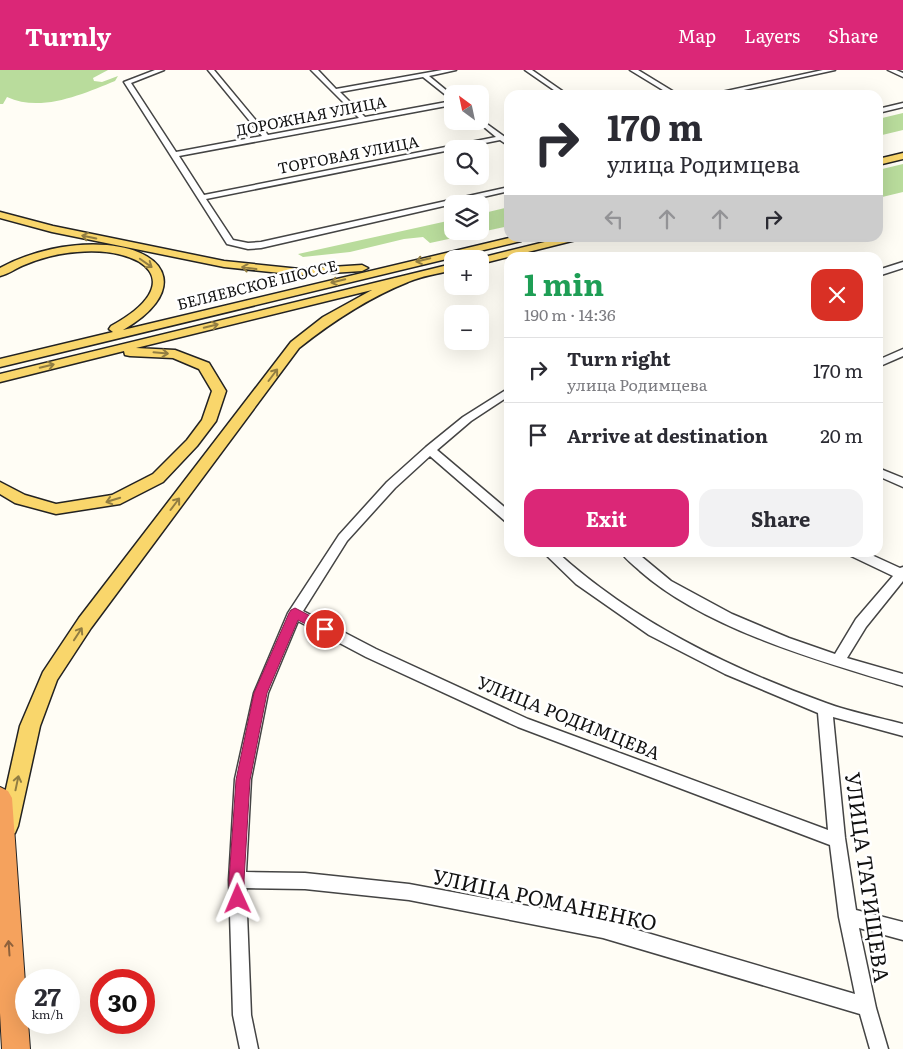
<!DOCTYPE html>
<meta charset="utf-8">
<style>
:root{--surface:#fff;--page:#f2f2f3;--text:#2b2b33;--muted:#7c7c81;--line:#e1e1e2;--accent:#db2777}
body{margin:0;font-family:Literata,serif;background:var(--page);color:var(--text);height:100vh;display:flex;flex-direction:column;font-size:19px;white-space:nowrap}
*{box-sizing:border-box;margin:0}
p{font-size:16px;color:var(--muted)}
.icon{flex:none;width:28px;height:28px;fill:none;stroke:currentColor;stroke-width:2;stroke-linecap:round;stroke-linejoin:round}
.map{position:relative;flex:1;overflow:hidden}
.panel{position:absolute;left:504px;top:182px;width:379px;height:305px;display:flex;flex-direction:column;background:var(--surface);border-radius:15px;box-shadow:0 5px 20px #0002}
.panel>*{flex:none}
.hud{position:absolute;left:504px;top:20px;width:379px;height:152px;border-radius:15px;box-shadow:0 5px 20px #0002;background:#fff;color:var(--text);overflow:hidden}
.needle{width:32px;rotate:327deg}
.controls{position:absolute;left:444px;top:15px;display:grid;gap:10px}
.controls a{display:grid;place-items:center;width:45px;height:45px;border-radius:10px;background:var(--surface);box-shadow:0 5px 20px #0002;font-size:25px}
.speed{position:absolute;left:15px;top:899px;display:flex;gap:10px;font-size:25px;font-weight:700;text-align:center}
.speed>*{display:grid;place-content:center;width:65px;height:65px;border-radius:50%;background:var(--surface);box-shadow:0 5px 20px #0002;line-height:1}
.speed small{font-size:12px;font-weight:400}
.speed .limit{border:8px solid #d22;background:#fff;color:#111}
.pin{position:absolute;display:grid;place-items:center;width:42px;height:42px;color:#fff;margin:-21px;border:2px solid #fff;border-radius:50%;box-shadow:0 1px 5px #0007}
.me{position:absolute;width:55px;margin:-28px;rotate:359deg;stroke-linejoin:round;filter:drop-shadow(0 0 4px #0008)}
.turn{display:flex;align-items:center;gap:18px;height:105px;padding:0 20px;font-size:22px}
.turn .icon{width:65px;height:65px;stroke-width:2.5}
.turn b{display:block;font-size:35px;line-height:42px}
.lanes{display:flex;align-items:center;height:48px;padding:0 20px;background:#0003;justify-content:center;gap:25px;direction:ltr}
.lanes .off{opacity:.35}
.round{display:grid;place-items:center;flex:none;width:52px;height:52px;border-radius:15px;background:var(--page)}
.headline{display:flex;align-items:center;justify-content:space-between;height:85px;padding:0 20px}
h1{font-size:30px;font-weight:700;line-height:38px;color:#1e9e55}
.button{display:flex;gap:10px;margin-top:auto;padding:10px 20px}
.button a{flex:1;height:58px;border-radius:15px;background:var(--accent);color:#fff;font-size:20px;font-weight:700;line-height:58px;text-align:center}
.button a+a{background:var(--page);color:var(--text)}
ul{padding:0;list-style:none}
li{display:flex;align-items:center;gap:15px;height:65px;padding:0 20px;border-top:1px solid var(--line)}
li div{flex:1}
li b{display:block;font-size:19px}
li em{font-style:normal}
header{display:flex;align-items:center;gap:30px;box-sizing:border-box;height:70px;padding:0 25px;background:var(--accent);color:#fff}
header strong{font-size:24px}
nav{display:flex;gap:28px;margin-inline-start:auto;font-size:18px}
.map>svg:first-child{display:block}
.forest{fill:#b9dc9c}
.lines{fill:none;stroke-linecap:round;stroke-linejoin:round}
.minor-casing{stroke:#444;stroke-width:3}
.major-casing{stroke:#222;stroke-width:3}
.highway-casing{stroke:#222;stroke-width:2}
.minor{fill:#fff;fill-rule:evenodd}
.major{fill:#f9d66b;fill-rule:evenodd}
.highway{fill:#f5a25d;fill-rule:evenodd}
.oneway{stroke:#917d42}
.oneway2{stroke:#8e613b}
.route{fill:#db2777;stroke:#8e194d}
.labels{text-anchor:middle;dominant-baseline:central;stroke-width:5;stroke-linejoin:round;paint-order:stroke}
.far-street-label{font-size:15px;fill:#111;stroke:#fff}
.street-label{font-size:18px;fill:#111;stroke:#fff}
.near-street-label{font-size:21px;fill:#111;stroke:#fff}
</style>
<header>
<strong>Turnly</strong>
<nav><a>Map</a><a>Layers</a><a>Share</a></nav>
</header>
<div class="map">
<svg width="903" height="979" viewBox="0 0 903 979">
<rect width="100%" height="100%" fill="#fffdf5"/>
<g class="forest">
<path d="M 0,0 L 108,0 L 93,8 L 94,11 L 102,12 L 118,6 L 115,11 C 83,24 41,43 7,27 L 3,34 L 0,34 Z"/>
<path d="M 903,43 L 903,60 L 878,66 L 878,49 Z"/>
<path d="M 903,94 L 903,122 L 878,128 L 878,100 Z"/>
<path d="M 509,137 L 509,156 L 430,173 L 423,167 L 404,169 L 350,182 L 303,187 L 298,184 L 452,150 L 452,161 L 480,161 L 480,144 Z"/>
</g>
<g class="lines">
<g class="minor-casing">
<g id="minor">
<path d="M 155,0 L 164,0 L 131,13 L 176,82 L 262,66 L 208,0 L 214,0 L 268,65 L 359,48 L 311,0 L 318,0 L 336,19 L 442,0 L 456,0 L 429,6 L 452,25 L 452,30 L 423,7 L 340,22 L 365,47 L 452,31 L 452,35 L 179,86 L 204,125 L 496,67 L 478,52 L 480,49 L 509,70 L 509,76 L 500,70 L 206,129 L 233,170 L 248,173 L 261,172 L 509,117 L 509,121 L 261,178 L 248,179 L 227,174 L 124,12 Z"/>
<path d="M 525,0 L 532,0 L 568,25 L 561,25 Z"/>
<path d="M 630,0 L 638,0 L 679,25 L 671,25 Z"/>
<path d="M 823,0 L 835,0 L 721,25 L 708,25 Z"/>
<path d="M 888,0 L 896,0 L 903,3 L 903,7 Z"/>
<path d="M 903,33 L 903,37 L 878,43 L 878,39 Z"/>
<path d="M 903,192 L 903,198 L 878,206 L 878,200 Z"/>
<path d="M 903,279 L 903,286 L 878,297 L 878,290 Z"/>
<path d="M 509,318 L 509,326 L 471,351 L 437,380 L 509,441 L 509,452 L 505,451 L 430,386 L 395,418 L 347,471 L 303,541 L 376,579 L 528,649 L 828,760 L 818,643 L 725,604 L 649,565 L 576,514 L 543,482 L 557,482 C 634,552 729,598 826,633 C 850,642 877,647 903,654 L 903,666 L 833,647 L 845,768 L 856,840 L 903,852 L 903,870 L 859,858 L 876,938 L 888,979 L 870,979 L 860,944 L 603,868 L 409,830 L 305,819 L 246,818 L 251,945 L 258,979 L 240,979 L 233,945 L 229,810 L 235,709 L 254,623 L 288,543 L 339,465 L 387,412 L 426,377 L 463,347 ZM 298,551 L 366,587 L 518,657 L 830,775 L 839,847 L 855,924 L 603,850 L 409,814 L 305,803 L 246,802 L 251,709 L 268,623 Z"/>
<path d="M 878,398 L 903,408 L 903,417 L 878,406 Z"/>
<path d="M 621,482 L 636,482 L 671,511 L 732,544 L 789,568 L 835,584 L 856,549 L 893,506 L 849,485 L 847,482 L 865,482 L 900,498 L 903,497 L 903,511 L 866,557 L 847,588 L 903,604 L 903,616 C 820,591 706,559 640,501 C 634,495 626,490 621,482 Z"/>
</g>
</g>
<g class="major-casing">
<g id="major">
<path d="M 903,83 L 903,89 L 878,95 L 878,89 Z"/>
<path d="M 0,142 L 53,156 L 224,191 L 300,199 L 362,195 L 368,198 L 362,201 L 300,205 L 224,197 L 52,162 L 0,148 Z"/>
<path d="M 509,168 L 526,168 L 521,171 L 0,297 L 0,289 L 113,262 L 109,259 L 111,256 C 190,213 145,176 77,182 C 59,183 41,188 24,195 C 16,198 9,204 0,206 L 0,198 C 31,181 71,172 107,175 C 176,182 183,226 123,260 Z"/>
<path d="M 561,168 L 577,168 L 576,170 L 480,194 L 480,189 L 476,189 Z"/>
<path d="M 452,194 L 452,200 C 438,204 421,206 408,212 C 368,228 333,251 299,278 L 91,558 L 57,610 L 40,656 L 18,756 L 15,763 L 8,766 L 1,763 L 0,746 L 20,656 L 43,602 L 79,548 L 291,272 L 323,247 L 372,220 L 136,278 L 175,280 L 209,293 L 226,321 L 216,351 L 197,376 L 163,412 L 120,434 L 56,444 L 15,433 L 0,424 L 0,412 L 25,425 L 56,434 L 112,425 L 153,404 L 187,370 L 202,350 L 212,321 L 199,299 L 173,288 L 130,286 L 125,285 L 124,281 L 0,312 L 0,304 Z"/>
</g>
</g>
<g class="highway-casing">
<path id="highway" d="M 0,717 L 8,721 L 12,728 L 26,927 L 26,952 L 28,952 L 30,979 L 2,979 L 0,943 Z"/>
</g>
<use href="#minor" class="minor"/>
<use href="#major" class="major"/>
<use href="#highway" class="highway"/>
</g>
<defs><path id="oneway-shaft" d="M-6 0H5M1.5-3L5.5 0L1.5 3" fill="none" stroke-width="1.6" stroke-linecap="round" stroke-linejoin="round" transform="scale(1.25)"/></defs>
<g class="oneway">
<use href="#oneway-shaft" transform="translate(89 167) rotate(-168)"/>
<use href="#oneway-shaft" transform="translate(423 190) rotate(167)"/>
<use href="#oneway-shaft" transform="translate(146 193) rotate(35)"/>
<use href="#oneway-shaft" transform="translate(249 198) rotate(-172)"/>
<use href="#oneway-shaft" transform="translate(338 211) rotate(166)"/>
<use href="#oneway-shaft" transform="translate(211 256) rotate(-14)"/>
<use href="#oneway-shaft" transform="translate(161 283) rotate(5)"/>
<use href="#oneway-shaft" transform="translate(47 296) rotate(-14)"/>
<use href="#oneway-shaft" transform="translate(273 305) rotate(-53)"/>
<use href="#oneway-shaft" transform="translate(113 430) rotate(163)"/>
<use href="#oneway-shaft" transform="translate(175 434) rotate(-53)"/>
<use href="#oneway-shaft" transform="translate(78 564) rotate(-57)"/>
<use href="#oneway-shaft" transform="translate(17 713) rotate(-78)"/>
</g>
<use class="oneway2" href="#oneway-shaft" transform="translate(9 878) rotate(-94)"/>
<path class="route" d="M 295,538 L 330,556 L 331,559 L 330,562 L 325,564 L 298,550 L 267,623 L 250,710 L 244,810 L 245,829 L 243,834 L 238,837 L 232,834 L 230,829 L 229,810 L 236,710 L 254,623 L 289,543 L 291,540 Z"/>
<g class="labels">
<g class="far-street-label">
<text transform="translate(311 45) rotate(-11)">ДОРОЖНАЯ УЛИЦА</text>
<text transform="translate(348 84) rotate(-11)">ТОРГОВАЯ УЛИЦА</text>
<text transform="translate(257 214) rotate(-14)">БЕЛЯЕВСКОЕ ШОССЕ</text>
</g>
<g class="street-label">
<text transform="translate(569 647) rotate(22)">УЛИЦА РОДИМЦЕВА</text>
</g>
<g class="near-street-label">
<text transform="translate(869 807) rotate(82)">УЛИЦА ТАТИЩЕВА</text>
<text transform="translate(545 828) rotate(12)">УЛИЦА РОМАНЕНКО</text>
</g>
</g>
</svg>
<div class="controls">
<a><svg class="needle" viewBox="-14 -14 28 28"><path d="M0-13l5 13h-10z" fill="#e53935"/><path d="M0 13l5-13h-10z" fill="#7c7c81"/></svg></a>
<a><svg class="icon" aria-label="search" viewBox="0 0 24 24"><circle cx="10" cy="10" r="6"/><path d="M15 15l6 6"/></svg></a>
<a><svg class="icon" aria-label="layers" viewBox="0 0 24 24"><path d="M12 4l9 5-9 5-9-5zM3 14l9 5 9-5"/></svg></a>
<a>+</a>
<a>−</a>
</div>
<div class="speed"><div>27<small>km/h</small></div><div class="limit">30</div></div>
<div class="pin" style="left:325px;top:559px;background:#d93025"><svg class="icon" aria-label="arrive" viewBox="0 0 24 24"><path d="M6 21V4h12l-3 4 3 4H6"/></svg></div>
<svg class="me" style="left:238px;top:829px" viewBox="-20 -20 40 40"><path d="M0-17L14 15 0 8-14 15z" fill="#db2777" stroke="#fff" stroke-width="4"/></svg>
<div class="hud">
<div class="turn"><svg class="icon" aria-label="right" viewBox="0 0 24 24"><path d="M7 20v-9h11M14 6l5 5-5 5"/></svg><div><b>170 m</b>улица Родимцева</div></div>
<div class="lanes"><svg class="icon off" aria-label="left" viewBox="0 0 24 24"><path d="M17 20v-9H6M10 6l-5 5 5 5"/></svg><svg class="icon off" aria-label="ahead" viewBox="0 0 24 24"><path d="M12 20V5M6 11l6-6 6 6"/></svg><svg class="icon off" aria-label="ahead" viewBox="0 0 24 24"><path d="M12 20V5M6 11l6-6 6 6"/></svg><svg class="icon" aria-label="right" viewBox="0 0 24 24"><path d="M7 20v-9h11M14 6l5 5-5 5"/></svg></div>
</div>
<section class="panel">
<div class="headline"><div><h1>1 min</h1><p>190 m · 14:36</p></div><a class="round" style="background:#d93025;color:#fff"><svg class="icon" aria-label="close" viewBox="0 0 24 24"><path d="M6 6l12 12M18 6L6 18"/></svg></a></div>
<ul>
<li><svg class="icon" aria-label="right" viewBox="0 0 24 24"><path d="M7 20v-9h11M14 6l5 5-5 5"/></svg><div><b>Turn right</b><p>улица Родимцева</p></div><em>170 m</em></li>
<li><svg class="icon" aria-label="arrive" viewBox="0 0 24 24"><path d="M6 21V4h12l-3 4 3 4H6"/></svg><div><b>Arrive at destination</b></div><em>20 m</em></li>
</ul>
<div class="button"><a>Exit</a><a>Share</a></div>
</section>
</div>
